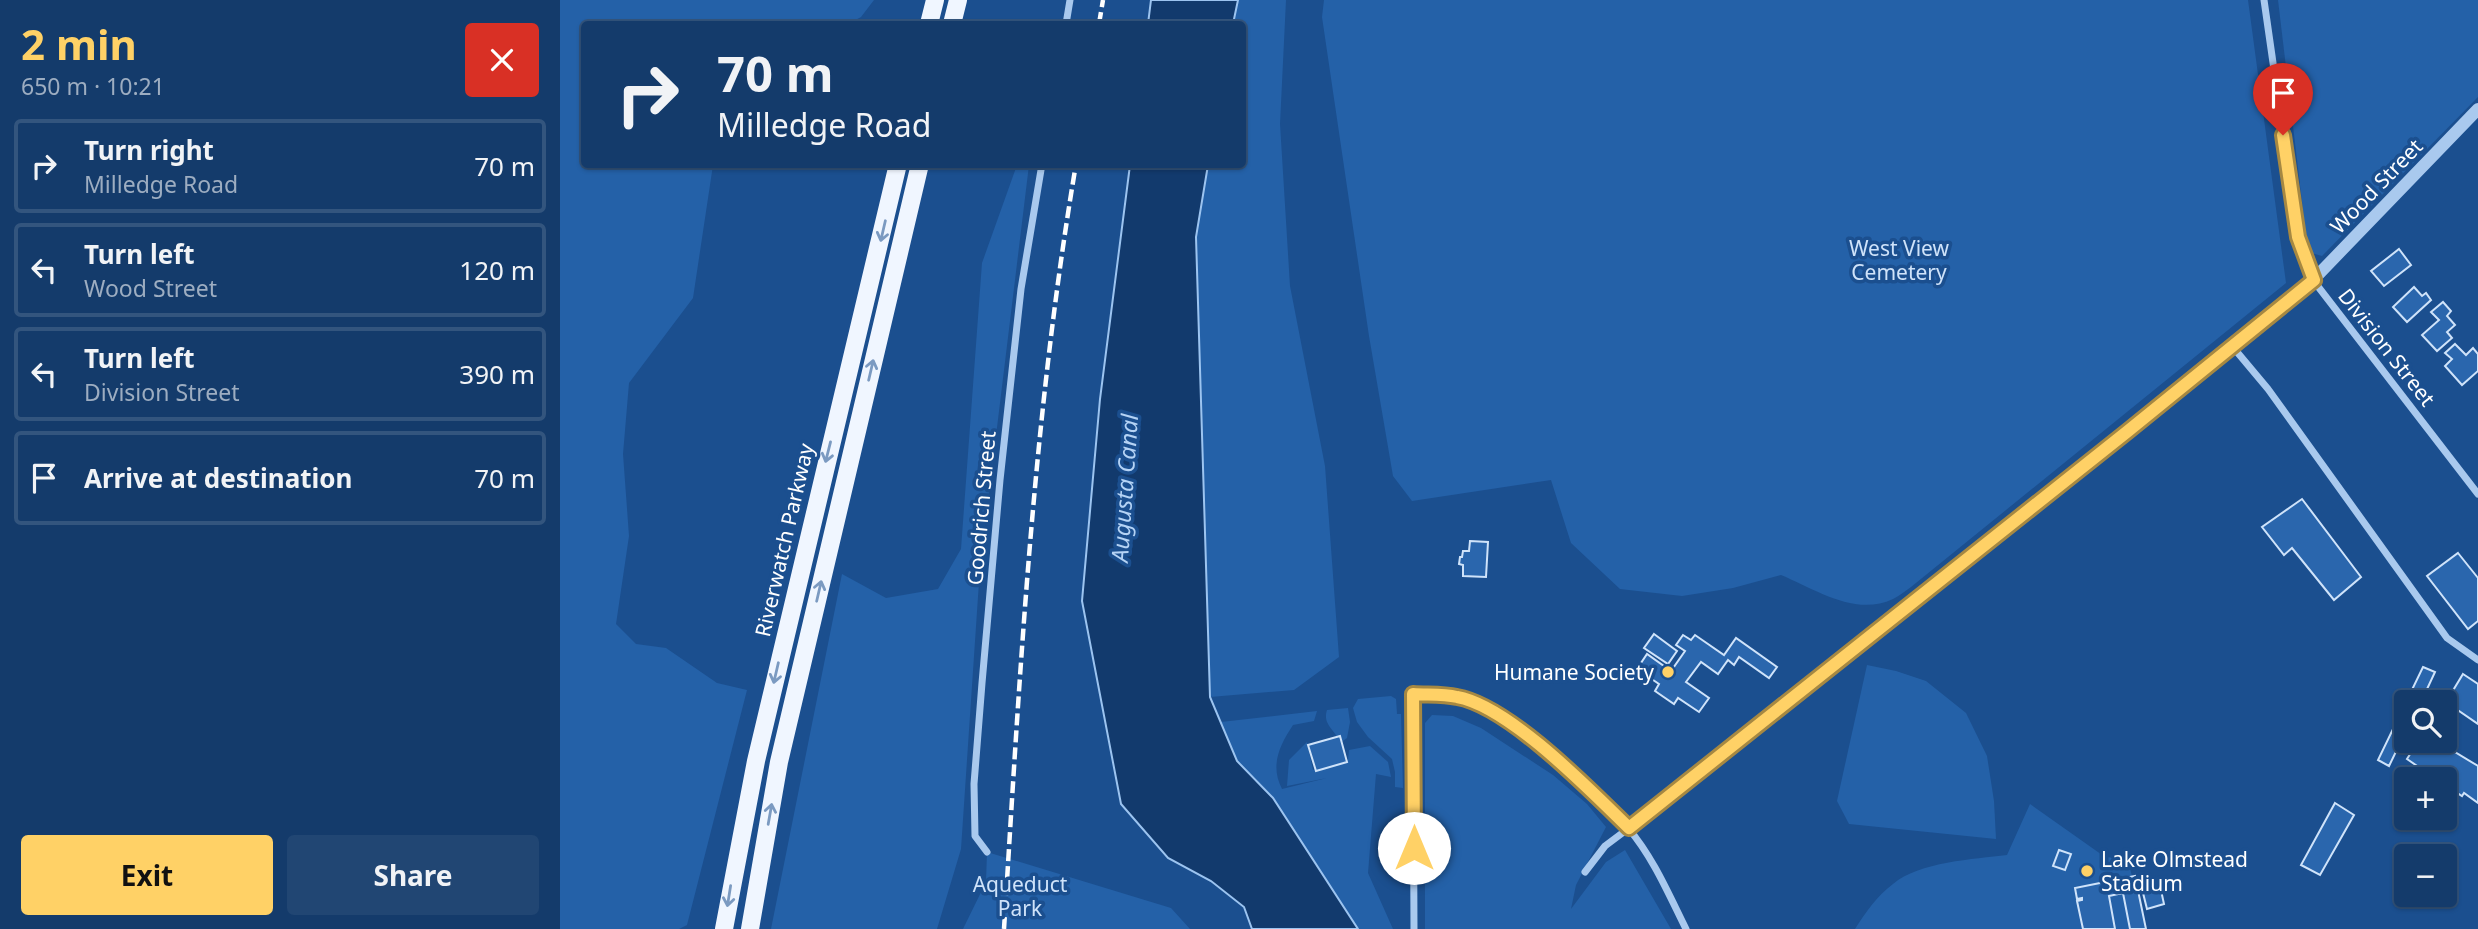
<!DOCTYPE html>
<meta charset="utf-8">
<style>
:root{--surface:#143b6b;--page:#214673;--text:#f1f3f6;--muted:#9dadc1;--line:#33557e;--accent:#ffd166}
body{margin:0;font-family:"Noto Sans",sans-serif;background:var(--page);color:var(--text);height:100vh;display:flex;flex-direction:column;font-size:26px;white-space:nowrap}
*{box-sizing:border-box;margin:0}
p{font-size:23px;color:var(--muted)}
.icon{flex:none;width:38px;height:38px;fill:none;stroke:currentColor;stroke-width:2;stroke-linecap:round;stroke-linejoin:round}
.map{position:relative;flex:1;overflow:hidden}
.sheet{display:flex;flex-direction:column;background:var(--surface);width:560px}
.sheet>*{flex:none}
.top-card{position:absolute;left:21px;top:21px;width:665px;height:147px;border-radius:7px;box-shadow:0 2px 5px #0004,0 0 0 2px var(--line);background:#143b6b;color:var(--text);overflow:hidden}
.buttons{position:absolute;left:1834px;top:690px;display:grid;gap:14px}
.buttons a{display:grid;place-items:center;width:63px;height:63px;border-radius:7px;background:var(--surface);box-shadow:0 2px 5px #0004,0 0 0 2px var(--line);font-size:35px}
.pin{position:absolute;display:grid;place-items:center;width:60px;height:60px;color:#fff;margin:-72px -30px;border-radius:50% 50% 50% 0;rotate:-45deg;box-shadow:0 0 7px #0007}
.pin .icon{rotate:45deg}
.me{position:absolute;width:77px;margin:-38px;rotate:0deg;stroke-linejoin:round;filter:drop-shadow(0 0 5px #0008)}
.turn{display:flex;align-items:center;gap:24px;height:147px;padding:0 21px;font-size:32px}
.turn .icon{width:91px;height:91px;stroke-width:2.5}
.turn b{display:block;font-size:49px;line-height:60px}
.round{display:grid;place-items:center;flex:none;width:74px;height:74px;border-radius:7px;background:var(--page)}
.overview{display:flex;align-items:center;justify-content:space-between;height:119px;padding:0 21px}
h1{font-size:42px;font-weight:700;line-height:52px;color:var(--accent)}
.action{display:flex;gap:14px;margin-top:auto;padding:14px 21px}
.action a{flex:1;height:80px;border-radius:7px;background:var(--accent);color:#111;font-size:28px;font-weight:700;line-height:80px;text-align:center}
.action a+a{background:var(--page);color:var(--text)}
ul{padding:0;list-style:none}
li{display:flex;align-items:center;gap:21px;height:94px;margin:0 14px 10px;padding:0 7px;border:4px solid var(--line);border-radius:7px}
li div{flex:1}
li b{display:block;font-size:26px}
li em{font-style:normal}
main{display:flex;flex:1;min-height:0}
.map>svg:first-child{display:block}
.green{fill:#2461a8}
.water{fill:#123a6d;stroke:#9cc4f0;stroke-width:2}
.building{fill:#2a66ad;stroke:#cfe3fa;stroke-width:2}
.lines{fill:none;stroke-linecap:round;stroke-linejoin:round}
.minor{stroke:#a9c9ee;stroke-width:7}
.tertiary{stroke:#a9c9ee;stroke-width:12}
.primary{stroke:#f0f6ff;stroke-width:18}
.rail{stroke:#fff;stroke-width:4.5;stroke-dasharray:12 5;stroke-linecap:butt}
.oneway{stroke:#7b9ac1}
.route-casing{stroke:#a68842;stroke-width:18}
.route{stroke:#ffd166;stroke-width:12}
.poi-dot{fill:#ffd166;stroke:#1b4f8f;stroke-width:2.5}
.labels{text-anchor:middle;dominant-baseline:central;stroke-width:7;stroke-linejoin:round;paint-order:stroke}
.street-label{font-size:21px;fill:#fff;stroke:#1b4f8f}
.park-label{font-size:21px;fill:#cfe3fa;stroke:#1b4f8f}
.poi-label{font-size:21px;fill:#fff;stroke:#1b4f8f;text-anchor:end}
.water-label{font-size:23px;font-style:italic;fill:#b5d3f5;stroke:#1b4f8f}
</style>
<main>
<section class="sheet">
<div class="overview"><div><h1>2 min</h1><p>650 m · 10:21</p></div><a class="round" style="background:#d93025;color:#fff"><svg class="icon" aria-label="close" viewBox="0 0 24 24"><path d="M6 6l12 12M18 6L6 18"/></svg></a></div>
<ul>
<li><svg class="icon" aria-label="right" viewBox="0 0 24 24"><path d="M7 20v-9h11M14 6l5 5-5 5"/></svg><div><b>Turn right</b><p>Milledge Road</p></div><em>70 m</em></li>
<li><svg class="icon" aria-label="left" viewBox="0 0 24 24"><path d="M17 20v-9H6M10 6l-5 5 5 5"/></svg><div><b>Turn left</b><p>Wood Street</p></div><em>120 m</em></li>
<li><svg class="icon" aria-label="left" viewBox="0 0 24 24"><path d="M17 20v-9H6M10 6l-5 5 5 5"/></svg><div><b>Turn left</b><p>Division Street</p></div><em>390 m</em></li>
<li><svg class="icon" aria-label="arrive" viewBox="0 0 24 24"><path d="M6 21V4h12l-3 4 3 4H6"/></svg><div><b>Arrive at destination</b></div><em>70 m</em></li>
</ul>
<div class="action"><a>Exit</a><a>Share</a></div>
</section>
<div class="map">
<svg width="1918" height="929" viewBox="0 0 1918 929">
<rect width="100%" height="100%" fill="#1b4f8f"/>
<g class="green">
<path d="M 0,0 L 314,0 L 301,17 L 288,24 L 24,24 L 24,164 L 153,165 L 133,298 L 69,383 L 63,454 L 69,536 L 56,624 L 76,644 L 106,648 L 157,683 L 187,690 L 127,925 L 119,929 L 0,929 Z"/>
<path d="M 678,0 L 726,0 L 720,124 L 730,286 L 765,466 L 779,657 L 734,690 L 650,697 L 636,237 L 648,165 L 682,164 L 682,24 L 673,24 Z"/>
<path d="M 764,0 L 1688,0 L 1726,283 L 1351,587 C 1345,591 1339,596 1333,599 C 1295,617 1255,589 1221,575 L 1173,588 L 1122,596 L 1060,589 L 1011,543 L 991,480 L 852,501 L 833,476 L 809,336 L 762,17 Z"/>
<path d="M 1718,0 L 1918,0 L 1918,97 L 1762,256 L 1748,252 Z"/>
<path d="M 457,165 L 469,165 L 420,567 L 401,849 L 377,929 L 211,929 L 282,574 L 326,598 L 378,589 L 401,549 L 422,263 Z"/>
<path d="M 1307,665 L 1336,671 L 1366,681 L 1406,713 L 1427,756 L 1434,801 L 1436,839 L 1289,824 L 1277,801 Z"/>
<path d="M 831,696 L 836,699 L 837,714 L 841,714 L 843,788 L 835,787 L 835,772 L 832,759 L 808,737 L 797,722 L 793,708 L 798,699 Z"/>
<path d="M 788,708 L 790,722 L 787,738 L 780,743 C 776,730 762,725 767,710 Z"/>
<path d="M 757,711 L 754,721 L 733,725 C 719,746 710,766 722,789 L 767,778 L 727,786 L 729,760 L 747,742 L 753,770 L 788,760 L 789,750 L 810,746 L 828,762 L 831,777 L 816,774 L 808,873 L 833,929 L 798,929 L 713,798 L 677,761 L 661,722 Z"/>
<path d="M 872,715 L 893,716 L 921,728 L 993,775 L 1027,804 L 1046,827 L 1016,885 L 1011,909 L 1046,862 L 1065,850 L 1111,929 L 865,929 L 865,723 Z"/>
<path d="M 1470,804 L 1545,857 L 1568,859 L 1584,929 L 1295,929 C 1305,913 1317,896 1333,884 C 1359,862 1414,859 1447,855 Z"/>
<path d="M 427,852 L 611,908 L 630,929 L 403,929 L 426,882 Z"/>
</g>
<g class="water">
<path d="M 591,0 L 678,0 L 673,24 L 588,24 Z"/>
<path d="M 570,165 L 648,165 L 636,237 L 650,697 L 677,761 L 713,798 L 798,929 L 692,929 L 684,907 L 651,881 L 608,858 L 561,804 L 522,601 L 540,399 Z"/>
</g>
<g class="building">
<path d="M 1839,249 L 1851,265 L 1824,286 L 1811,271 Z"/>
<path d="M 1854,287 L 1862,296 L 1866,293 L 1871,300 L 1847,322 L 1833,307 Z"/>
<path d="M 1883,302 L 1891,311 L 1887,316 L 1895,325 L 1887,332 L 1892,338 L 1877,351 L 1862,335 L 1879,320 L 1871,312 Z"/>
<path d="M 1895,344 L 1906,355 L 1913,348 L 1918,354 L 1918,371 L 1902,385 L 1885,366 L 1892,359 L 1885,353 Z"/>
<path d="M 1742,499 L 1801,577 L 1774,600 L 1732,548 L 1724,555 L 1702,527 Z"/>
<path d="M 910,541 L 928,542 L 926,577 L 903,576 L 903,565 L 899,564 L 900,557 L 902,557 L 903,551 L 909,551 Z"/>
<path d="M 1898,553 L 1918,578 L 1918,621 L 1908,629 L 1867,576 Z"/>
<path d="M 1094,634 L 1117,651 L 1108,664 L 1084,648 Z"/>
<path d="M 1123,635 L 1131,640 L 1135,635 L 1164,655 L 1176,638 L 1217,667 L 1209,678 L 1179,657 L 1174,665 L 1168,660 L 1158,674 L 1141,662 L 1126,682 L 1149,698 L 1139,712 L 1118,698 L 1114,704 L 1095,691 L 1099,684 L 1077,669 L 1087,654 L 1111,671 L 1125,651 L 1116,645 Z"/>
<path d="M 1863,667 L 1875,672 L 1861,702 L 1846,702 L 1846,731 L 1829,766 L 1818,760 Z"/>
<path d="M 1903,674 L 1918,684 L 1918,724 L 1886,702 Z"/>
<path d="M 780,736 L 787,762 L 756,771 L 748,745 Z"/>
<path d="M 1859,740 L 1875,740 L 1918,766 L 1918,803 L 1904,793 L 1902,796 L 1885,785 L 1885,779 L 1876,779 L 1847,759 Z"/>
<path d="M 1775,803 L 1794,815 L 1760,875 L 1741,865 Z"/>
<path d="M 1499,850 L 1511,854 L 1505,870 L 1493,866 Z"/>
<path d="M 1575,876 L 1586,929 L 1570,929 L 1563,893 L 1549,896 L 1555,929 L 1523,929 L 1517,901 L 1522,900 L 1522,898 L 1517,899 L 1515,888 Z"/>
<path d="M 1599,881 L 1604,904 L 1587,909 L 1581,885 Z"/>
</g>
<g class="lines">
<g class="minor">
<path d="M 1704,0 L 1738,237 L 1753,280 L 1918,494"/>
<path d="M 506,24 L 510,0"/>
<path d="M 1672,346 L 1708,389 L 1887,638 L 1918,660"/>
<path d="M 427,852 L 415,836 L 414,784 L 422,683 L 440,480 L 461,289 L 482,164"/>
<path d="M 1025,872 L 1045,846 L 1069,828"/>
<path d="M 854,929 L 853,694 C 869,695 886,694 901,698 C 950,711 1034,789 1068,828 C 1093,857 1109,895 1126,929"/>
</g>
<path class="tertiary" d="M 1069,828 L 1568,431 L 1753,280 L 1918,109"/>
<g class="primary">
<path d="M 369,24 L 375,0"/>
<path d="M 392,24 L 398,0"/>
<path d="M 164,929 L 196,761 L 338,164"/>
<path d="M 190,929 L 219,762 L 360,164"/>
</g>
<g class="rail">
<path d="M 539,24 L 543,0"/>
<path d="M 444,929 C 460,673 473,418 516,164"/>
</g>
</g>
<defs><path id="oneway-shaft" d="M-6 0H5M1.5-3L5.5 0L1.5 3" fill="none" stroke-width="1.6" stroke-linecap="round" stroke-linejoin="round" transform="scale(1.75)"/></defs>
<g class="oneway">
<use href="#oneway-shaft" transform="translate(323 231) rotate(103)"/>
<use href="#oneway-shaft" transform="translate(311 370) rotate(-77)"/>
<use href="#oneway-shaft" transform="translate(268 452) rotate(104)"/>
<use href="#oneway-shaft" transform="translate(259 591) rotate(-77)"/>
<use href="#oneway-shaft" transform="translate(216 673) rotate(103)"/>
<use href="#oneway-shaft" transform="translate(210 814) rotate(-80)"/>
<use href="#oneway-shaft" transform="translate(169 896) rotate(99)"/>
</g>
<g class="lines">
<g class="route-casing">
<path id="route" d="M 854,848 L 853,694 C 868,695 883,694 897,697 C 949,706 1031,791 1069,828 L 1568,431 L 1754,280 L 1738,237 L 1723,135"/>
</g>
<use href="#route" class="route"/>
</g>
<g class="poi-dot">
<circle cx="1108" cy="672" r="7"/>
<circle cx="1527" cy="871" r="7"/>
</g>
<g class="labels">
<g class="street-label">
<text transform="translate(1816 186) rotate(-46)">Wood Street</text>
<text transform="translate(1827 347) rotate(52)">Division Street</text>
<text transform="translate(421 508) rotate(-85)">Goodrich Street</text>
<text transform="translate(224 540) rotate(-77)">Riverwatch Parkway</text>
</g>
<g class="park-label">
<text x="1339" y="248">West View<tspan x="1339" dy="24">Cemetery</tspan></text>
<text x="460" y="884">Aqueduct<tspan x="460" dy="24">Park</tspan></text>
</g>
<g class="poi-label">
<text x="1094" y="672">Humane Society</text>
<text x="1541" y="859" text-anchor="start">Lake Olmstead<tspan x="1541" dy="24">Stadium</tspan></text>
</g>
<g class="water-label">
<text transform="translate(564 488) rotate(-86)">Augusta Canal</text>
</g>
</g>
</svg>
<div class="buttons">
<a><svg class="icon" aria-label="search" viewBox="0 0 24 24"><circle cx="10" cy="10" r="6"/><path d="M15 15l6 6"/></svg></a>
<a>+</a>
<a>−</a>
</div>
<div class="pin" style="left:1723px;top:135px;background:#d93025"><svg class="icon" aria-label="arrive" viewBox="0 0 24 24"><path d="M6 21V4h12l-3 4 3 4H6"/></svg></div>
<svg class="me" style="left:854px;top:848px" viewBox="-20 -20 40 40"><circle r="19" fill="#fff"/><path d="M0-13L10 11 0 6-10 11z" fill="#ffd166"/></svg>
<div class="top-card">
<div class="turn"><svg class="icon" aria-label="right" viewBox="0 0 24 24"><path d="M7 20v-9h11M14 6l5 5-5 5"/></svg><div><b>70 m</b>Milledge Road</div></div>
</div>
</div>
</main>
